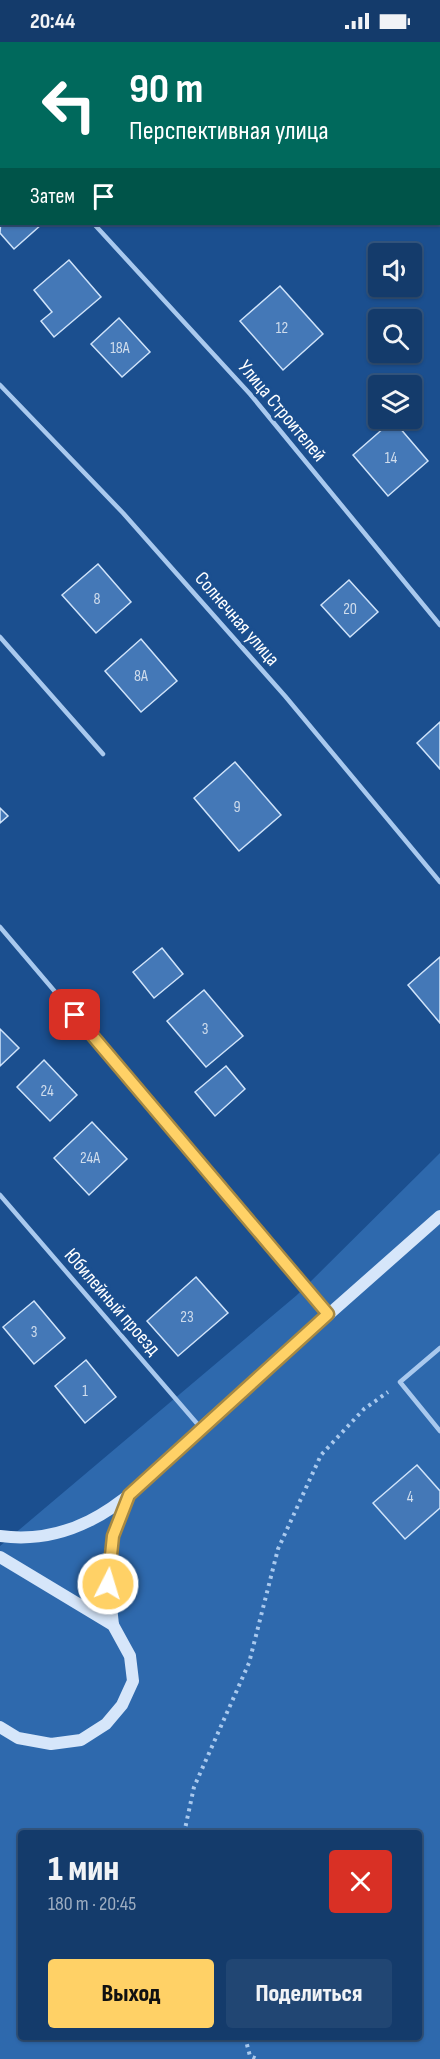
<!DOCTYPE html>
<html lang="ru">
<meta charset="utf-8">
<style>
:root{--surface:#143b6b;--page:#214673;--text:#f1f3f6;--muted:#9dadc1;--line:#33557e;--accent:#ffd166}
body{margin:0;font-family:"Sofia Sans Condensed",sans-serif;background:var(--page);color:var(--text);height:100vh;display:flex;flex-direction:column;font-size:22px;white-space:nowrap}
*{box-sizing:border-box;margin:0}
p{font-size:20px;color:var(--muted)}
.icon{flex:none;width:33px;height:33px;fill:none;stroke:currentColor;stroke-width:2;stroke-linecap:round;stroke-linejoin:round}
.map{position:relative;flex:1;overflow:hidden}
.details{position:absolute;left:18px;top:1788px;width:404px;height:210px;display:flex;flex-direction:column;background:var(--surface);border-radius:6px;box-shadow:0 2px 4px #0004,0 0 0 2px var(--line)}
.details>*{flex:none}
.hud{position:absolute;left:0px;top:0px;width:441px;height:183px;box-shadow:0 2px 4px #0004,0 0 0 2px var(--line);background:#00695c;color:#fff;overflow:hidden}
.buttons{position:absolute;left:368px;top:201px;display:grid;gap:12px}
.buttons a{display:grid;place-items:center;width:54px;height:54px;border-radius:6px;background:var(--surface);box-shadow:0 2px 4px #0004,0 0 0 2px var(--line);font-size:30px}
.pin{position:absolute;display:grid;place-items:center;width:51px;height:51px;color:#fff;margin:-26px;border-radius:12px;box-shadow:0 3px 9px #0006}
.me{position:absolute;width:66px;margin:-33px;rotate:5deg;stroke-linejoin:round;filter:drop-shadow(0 0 4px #0008)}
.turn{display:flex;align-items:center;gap:21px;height:126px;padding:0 30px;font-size:27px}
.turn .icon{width:78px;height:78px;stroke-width:2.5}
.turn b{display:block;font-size:42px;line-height:51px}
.then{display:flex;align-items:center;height:57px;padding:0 30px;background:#0003;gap:12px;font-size:22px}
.round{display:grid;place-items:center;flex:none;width:63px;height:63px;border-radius:6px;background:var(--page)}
.headline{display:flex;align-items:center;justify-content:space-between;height:102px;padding:0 30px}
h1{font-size:36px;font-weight:800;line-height:45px}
.primary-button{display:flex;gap:12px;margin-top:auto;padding:12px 30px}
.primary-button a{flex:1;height:69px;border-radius:6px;background:var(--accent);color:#111;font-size:24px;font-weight:800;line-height:69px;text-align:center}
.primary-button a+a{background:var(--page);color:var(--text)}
.status{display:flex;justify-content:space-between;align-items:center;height:42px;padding:0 30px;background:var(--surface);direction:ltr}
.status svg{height:16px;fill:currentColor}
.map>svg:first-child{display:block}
.green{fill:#2e69ad;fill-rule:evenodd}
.building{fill:#4478b7;stroke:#cfe3fa;stroke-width:1.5}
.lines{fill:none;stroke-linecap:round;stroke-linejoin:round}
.path{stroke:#a9c9ee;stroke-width:4;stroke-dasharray:3 4.5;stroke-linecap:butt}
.lane{stroke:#a9c9ee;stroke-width:4.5}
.street{stroke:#a9c9ee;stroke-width:6}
.secondary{stroke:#d6e6fa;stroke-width:12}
.route-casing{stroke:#a68842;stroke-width:15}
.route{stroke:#ffd166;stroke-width:10}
.labels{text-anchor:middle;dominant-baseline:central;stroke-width:6;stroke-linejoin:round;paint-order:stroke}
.number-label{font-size:16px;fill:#d0dded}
.street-label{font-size:20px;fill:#fff;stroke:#1b4f8f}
</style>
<div class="status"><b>20:44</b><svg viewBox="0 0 49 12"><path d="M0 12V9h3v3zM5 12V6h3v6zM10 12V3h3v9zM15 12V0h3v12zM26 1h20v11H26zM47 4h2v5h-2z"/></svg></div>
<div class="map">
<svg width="440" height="2017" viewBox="0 0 440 2017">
<rect width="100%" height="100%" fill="#1b4f8f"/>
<path class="green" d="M 440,1111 L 440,2017 L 0,2017 L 0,1504 L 297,1253 ZM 21,1791 L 418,1791 L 418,1995 L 21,1995 Z"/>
<g class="building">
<path d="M 2,163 L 2,182 L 42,182 L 14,207 L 0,191 Z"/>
<path d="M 69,218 L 101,255 L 54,295 L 41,279 L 52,270 L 34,248 Z"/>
<path d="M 280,244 L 323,292 L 283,328 L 240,279 Z"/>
<path d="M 119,276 L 150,310 L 122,335 L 91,302 Z"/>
<path d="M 393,378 L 428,419 L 388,454 L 353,413 Z"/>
<path d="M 98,522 L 131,560 L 96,591 L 62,553 Z"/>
<path d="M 349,538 L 378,570 L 350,595 L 321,563 Z"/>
<path d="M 141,597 L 177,639 L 141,670 L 105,629 Z"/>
<path d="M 440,680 L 440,727 L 417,701 Z"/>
<path d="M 235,720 L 281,773 L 239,809 L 194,756 Z"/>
<path d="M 0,766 L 8,774 L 0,781 Z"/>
<path d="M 162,906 L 183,932 L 154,956 L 133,930 Z"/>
<path d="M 440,915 L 440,981 L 408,943 Z"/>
<path d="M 204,948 L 243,994 L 206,1025 L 167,979 Z"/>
<path d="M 0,987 L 19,1006 L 0,1024 Z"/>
<path d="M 44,1018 L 77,1053 L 50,1079 L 17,1045 Z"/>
<path d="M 226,1024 L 245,1047 L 215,1074 L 195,1050 Z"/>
<path d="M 92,1080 L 127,1117 L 89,1153 L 54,1116 Z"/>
<path d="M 196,1235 L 228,1271 L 178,1314 L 147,1279 Z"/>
<path d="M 34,1259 L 65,1296 L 34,1322 L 3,1285 Z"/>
<path d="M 86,1318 L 116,1355 L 85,1381 L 55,1344 Z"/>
<path d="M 417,1423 L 440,1449 L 440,1466 L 405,1497 L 373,1461 Z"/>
</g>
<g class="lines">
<g class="path">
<path d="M 187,1791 L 185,1787 L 194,1745 L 249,1621 L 278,1507 L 321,1413 L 364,1367 L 388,1350"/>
<path d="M 245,1995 L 250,2014 L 257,2017"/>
</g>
<g class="lane">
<path d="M 377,0 L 378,2"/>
<path d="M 0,78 L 2,80"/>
<path d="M 94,182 L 250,352 L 440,583"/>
<path d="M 0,343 L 123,471 L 285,654 L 440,840"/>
<path d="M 0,595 L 103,712"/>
<path d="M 0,885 L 329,1272"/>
<path d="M 0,1153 L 200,1385"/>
<path d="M 440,1306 L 400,1340 L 440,1389"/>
</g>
<g class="street">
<path d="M 146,2 L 147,0"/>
<path d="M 0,129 L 2,128"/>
</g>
<g class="secondary">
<path d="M 0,1494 C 30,1498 61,1493 89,1479 C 134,1457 173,1411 211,1377 C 287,1309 363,1242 440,1174"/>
<path d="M 0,1515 L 113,1583 L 130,1614 L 133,1639 L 122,1663 L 106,1682 L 81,1698 L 51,1702 L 18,1696 L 0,1685"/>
<path d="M 113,1583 C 110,1553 105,1522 114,1493 C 118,1479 124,1466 129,1453"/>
</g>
</g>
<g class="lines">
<g class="route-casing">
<path id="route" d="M 75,973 L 328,1272 L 129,1453 L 113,1494 L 108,1542"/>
</g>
<use href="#route" class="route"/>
</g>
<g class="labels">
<g class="number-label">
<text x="282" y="286">12</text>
<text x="120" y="306">18А</text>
<text x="391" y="416">14</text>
<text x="97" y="557">8</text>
<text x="350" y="567">20</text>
<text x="141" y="634">8А</text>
<text x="237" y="765">9</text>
<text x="205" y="987">3</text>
<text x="47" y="1049">24</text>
<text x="90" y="1116">24А</text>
<text x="187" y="1275">23</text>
<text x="34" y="1290">3</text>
<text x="85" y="1349">1</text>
<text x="410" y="1455">4</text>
</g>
<g class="street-label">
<text transform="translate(282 369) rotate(50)">Улица Строителей</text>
<text transform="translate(237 577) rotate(49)">Солнечная улица</text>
<text transform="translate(112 1260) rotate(49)">Юбилейный проезд</text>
</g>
</g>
</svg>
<div class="buttons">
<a><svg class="icon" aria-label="sound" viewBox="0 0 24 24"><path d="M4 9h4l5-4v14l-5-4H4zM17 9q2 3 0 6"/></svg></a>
<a><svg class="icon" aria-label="search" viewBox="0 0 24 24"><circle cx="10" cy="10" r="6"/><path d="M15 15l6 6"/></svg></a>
<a><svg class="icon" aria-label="layers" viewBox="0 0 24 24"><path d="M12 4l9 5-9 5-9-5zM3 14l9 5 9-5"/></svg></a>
</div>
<div class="pin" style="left:75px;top:973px;background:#d93025"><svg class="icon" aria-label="arrive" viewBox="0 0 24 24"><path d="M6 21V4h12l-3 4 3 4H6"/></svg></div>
<svg class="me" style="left:108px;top:1542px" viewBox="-20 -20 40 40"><circle r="17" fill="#ffd166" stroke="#fff" stroke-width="3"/><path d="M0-11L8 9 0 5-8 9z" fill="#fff"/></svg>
<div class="hud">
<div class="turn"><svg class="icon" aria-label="left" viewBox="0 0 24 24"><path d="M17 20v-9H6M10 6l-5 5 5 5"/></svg><div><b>90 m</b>Перспективная улица</div></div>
<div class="then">Затем<svg class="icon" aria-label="arrive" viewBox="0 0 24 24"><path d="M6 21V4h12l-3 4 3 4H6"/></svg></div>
</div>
<section class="details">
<div class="headline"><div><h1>1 мин</h1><p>180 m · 20:45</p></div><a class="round" style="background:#d93025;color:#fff"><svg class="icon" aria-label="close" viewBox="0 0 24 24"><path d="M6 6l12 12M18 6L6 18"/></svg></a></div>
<div class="primary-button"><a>Выход</a><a>Поделиться</a></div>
</section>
</div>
